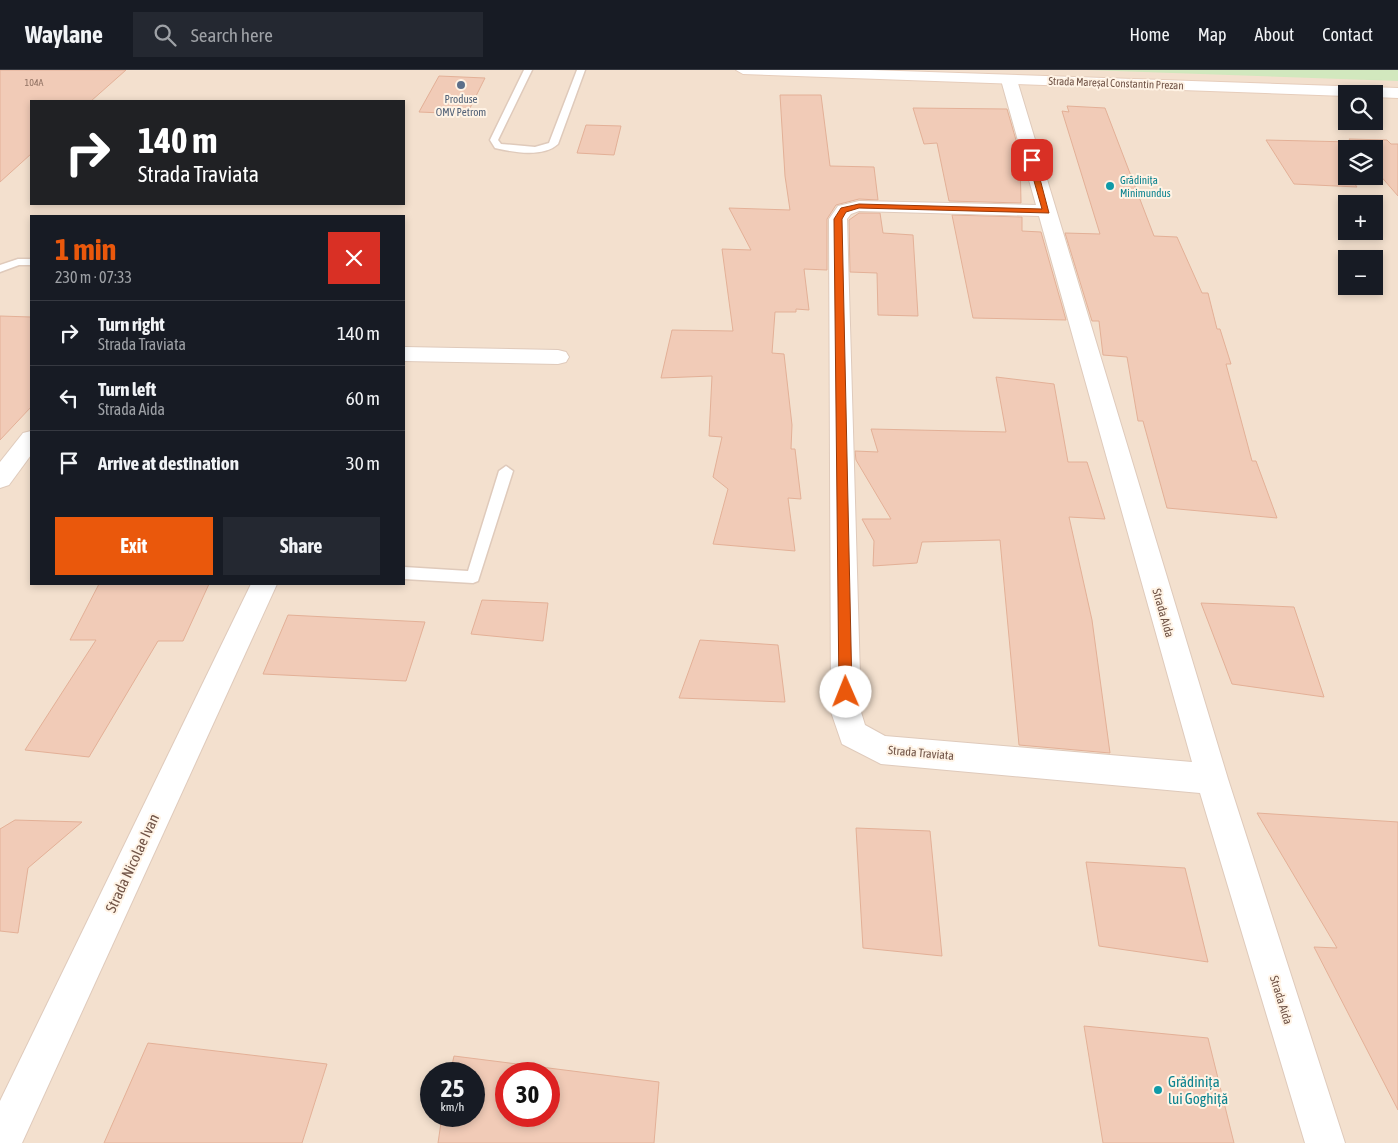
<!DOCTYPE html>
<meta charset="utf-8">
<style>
:root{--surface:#171b24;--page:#242831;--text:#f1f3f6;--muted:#9ea1a6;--line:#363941;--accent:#ea580c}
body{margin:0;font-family:"Asap Condensed",sans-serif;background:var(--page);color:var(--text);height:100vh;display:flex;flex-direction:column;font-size:19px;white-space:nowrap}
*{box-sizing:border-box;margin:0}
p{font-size:16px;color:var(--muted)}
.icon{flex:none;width:28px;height:28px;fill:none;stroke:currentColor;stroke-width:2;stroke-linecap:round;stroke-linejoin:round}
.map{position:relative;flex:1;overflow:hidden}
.panel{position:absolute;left:30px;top:145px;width:375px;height:370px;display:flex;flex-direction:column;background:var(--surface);border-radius:0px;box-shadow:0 2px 8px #0003}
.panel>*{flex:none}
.top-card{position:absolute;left:30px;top:30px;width:375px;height:105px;border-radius:0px;box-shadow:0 2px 8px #0003;background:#202124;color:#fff;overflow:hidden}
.tools{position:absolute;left:1338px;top:15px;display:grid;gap:10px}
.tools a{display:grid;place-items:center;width:45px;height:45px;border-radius:0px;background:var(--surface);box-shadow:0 2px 8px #0003;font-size:25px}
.speed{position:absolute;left:420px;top:992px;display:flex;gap:10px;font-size:25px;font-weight:700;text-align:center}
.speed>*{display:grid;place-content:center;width:65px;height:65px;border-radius:50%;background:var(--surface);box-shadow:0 2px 8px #0003;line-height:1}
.speed small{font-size:12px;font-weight:400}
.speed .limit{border:8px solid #d22;background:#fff;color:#111}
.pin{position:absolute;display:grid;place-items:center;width:42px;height:42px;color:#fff;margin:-21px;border-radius:10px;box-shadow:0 2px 8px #0006}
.me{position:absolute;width:55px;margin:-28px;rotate:359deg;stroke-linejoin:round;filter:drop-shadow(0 0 4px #0008)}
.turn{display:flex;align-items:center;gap:18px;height:105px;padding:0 25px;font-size:22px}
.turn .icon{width:65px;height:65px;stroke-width:2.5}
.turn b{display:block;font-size:35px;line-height:42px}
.round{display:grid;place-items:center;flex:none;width:52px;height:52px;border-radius:0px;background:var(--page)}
.headline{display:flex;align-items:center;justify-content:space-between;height:85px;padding:0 25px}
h1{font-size:30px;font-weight:700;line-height:38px;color:var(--accent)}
.button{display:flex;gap:10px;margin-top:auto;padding:10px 25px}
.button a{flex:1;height:58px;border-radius:0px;background:var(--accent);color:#fff;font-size:20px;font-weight:700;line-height:58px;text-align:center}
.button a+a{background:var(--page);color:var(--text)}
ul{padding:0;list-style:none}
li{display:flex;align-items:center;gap:15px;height:65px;padding:0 25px;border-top:1px solid var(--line)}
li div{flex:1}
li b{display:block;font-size:19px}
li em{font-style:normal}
header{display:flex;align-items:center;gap:30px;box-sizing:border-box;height:70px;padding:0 25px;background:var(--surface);border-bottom:1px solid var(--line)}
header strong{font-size:24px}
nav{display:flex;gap:28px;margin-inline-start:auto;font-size:18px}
.search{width:350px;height:45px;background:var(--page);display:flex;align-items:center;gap:12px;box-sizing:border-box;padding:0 18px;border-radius:0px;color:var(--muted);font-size:19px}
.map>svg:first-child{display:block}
.residential{fill:#f3e0ce;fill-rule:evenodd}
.green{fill:#d2e8be}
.building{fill:#f1cbb7;stroke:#e3b097;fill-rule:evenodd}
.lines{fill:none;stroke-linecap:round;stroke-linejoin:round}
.lane-casing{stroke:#dfcabb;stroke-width:3}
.street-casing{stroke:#dfcabb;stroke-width:2}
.secondary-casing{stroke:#e6cdbb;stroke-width:2}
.lane{fill:#fff;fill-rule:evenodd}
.street{fill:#fff;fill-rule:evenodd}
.secondary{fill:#fff;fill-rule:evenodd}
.route{fill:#ea580c;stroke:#983908}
.service-dot{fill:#5c6f8a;stroke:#fff3e5;stroke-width:2}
.culture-dot{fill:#0f9aa8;stroke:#fff3e5;stroke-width:2}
.labels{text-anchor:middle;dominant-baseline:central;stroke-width:4;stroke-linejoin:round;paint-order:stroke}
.number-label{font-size:10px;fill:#917263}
.far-street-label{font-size:11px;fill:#715447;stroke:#fff3e5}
.far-service-label{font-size:11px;fill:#4e5e75;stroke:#fff3e5}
.far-culture-label{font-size:11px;fill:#0d838f;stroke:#fff3e5;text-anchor:start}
.street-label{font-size:12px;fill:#715447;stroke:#fff3e5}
.near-street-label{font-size:15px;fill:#715447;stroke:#fff3e5}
.near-culture-label{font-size:15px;fill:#0d838f;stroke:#fff3e5;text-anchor:start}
</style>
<header>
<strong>Waylane</strong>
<div class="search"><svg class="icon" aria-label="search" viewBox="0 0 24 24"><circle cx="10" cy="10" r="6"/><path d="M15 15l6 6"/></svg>Search here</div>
<nav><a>Home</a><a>Map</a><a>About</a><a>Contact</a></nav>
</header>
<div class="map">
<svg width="1398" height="1073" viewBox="0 0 1398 1073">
<rect width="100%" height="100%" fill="#fcefdf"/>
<path class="residential" d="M 0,0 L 1398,0 L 1398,1073 L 0,1073 ZM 1346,24 L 1374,24 L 1374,51 L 1346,51 ZM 31,31 L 404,31 L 404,134 L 31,134 ZM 1346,79 L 1374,79 L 1374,106 L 1346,106 ZM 1346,134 L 1374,134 L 1374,161 L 1346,161 ZM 31,146 L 404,146 L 404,514 L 31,514 ZM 1346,189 L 1374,189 L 1374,216 L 1346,216 ZM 431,1004 L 474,1004 L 474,1046 L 431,1046 ZM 506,1004 L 549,1004 L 549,1046 L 506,1046 Z"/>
<path class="green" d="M 1087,0 L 1398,0 L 1398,11 Z"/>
<g class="building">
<path d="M 0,0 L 126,0 L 91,31 L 31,31 L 31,84 L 0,112 Z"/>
<path d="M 439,6 L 485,8 L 467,44 L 419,42 Z"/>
<path d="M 780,25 L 821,25 L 830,96 L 874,97 L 878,130 L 859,129 L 836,135 L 827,149 L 827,200 L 804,199 L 809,240 L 796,239 L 796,242 L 775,242 L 772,283 L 784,284 L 792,355 L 791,379 L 795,379 L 801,429 L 788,428 L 795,481 L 713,474 L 728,419 L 713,407 L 722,367 L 709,366 L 712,306 L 661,308 L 672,260 L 733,261 L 722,179 L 751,180 L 729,138 L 790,140 L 785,106 Z"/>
<path d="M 1067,36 L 1105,38 L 1154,166 L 1177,167 L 1202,223 L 1208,223 L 1217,259 L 1220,259 L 1231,294 L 1226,294 L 1252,391 L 1256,391 L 1277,448 L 1167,438 L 1143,351 L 1138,351 L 1127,287 L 1103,285 L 1099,251 L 1092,251 L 1065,163 L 1100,164 L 1062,41 L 1069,42 Z"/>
<path d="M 913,38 L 1007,39 L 1020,84 L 1021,133 L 949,131 L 937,73 L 924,74 Z"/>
<path d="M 586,55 L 621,56 L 614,85 L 577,83 Z"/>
<path d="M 1349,69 L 1387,70 L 1391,74 L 1398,74 L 1398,126 L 1378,103 L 1374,103 L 1374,79 L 1346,79 L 1346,106 L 1349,106 L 1357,117 L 1294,114 L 1266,70 L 1351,72 Z"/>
<path d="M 859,143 L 880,143 L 883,163 L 913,165 L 918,246 L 878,245 L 877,203 L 850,202 L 849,150 Z"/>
<path d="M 952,145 L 1022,147 L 1022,161 L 1041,162 L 1066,250 L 973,248 Z"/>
<path d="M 0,246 L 31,247 L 31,337 L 0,370 Z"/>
<path d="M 996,307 L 1054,314 L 1068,392 L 1087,392 L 1105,449 L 1069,447 L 1092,550 L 1110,683 L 1019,675 L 1000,470 L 922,472 L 917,493 L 873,496 L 874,471 L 862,449 L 891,449 L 856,390 L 855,381 L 878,382 L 871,359 L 1006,362 Z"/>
<path d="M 99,514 L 209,514 L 183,571 L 158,571 L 89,687 L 25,680 L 96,570 L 70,570 Z"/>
<path d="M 482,530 L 548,533 L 543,571 L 471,564 Z"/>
<path d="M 1201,533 L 1294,537 L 1324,627 L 1232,614 Z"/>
<path d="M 288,545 L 425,552 L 406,611 L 263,604 Z"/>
<path d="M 700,570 L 778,575 L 785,632 L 679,628 Z"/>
<path d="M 1257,743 L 1398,752 L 1398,1040 L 1314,877 L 1337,878 Z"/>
<path d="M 15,750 L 82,752 L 28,798 L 18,863 L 0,861 L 0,759 Z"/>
<path d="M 856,758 L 930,761 L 942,886 L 863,878 Z"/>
<path d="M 1086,792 L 1185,798 L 1208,892 L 1099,876 Z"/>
<path d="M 1084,956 L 1208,968 L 1234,1073 L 1103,1073 Z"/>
<path d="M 148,973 L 327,994 L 302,1073 L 104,1073 Z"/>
<path d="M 454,986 L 659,1012 L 654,1073 L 438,1073 L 442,1046 L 474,1046 L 474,1004 L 450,1004 ZM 506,1004 L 549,1004 L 549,1046 L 506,1046 Z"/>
</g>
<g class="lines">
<g class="lane-casing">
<g id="lane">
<path d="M 524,0 L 532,0 L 498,70 L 501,74 L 535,77 L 549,73 L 577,0 L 585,0 L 558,74 C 543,88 513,82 495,78 L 490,70 Z"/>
<path d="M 18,189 L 31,189 L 31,195 L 19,195 L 0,202 L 0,195 Z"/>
<path d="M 506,396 L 513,401 L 478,511 L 473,513 L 404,509 L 404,497 L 468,501 L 499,401 Z"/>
</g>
</g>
<g class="street-casing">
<g id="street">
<path d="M 1009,5 L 1017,10 L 1228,709 L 1345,1073 L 1305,1073 L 1200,723 L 881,694 L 842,674 L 831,642 L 829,149 L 838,136 L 859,131 L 1036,135 L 1001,10 ZM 859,141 L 1039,146 L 1192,692 L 885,666 L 865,655 L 861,642 L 847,149 L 851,144 Z"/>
<path d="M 404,277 L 558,280 L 566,282 L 569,287 L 566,292 L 558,294 L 404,291 Z"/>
<path d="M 31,361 L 31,385 L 9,415 L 0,418 L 0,392 L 23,363 Z"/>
<path d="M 251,514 L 277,514 L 22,1073 L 0,1073 L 0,1031 Z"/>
</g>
</g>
<g class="secondary-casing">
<path id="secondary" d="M 736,0 L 870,0 L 1398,18 L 1398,28 L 1374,27 L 1374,24 L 1346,24 L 1346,26 L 743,4 Z"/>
</g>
<use href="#lane" class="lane"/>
<use href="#street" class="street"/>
<use href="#secondary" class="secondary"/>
</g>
<path class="route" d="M 1032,88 L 1035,90 L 1049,143 L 859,138 L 846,142 L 842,149 L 852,622 L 846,627 L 839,622 L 834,149 L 841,138 L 859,134 L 1042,139 L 1028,90 Z"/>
<circle class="service-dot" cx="461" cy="15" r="5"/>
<g class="culture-dot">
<circle cx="1110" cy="116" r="5"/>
<circle cx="1158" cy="1020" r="5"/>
</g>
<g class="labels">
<g class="number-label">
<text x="34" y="12">104A</text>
</g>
<g class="far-street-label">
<text transform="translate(1116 13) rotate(2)">Strada Mareșal Constantin Prezan</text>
</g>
<g class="far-service-label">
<text x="461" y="29">Produse<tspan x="461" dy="13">OMV Petrom</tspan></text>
</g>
<g class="far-culture-label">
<text x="1120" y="110">Grădinița<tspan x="1120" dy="13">Minimundus</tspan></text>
</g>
<g class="street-label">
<text transform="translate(1163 543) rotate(74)">Strada Aida</text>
<text transform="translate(921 683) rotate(5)">Strada Traviata</text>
<text transform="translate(1281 930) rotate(73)">Strada Aida</text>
</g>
<g class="near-street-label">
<text transform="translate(132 793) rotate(-65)">Strada Nicolae Ivan</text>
</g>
<g class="near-culture-label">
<text x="1168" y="1011">Grădinița<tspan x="1168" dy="17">lui Goghiță</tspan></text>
</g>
</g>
</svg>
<div class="tools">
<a><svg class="icon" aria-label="search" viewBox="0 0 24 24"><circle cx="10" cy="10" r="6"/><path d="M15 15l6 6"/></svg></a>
<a><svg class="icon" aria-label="layers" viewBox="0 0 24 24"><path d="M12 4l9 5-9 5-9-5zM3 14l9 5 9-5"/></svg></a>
<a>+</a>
<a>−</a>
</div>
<div class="speed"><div>25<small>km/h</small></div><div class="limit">30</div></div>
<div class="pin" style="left:1032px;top:90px;background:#d93025"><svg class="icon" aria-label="arrive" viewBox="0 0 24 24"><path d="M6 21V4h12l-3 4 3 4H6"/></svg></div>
<svg class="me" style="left:846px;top:622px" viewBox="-20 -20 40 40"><circle r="19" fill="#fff"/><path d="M0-13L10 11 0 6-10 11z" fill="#ea580c"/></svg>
<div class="top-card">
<div class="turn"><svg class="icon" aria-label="right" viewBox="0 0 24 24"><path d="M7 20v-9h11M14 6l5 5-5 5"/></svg><div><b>140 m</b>Strada Traviata</div></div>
</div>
<section class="panel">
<div class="headline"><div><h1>1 min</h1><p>230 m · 07:33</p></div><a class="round" style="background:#d93025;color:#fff"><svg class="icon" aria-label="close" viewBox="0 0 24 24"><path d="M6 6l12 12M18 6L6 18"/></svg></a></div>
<ul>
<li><svg class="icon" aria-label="right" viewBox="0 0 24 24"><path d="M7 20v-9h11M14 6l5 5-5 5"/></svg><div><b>Turn right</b><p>Strada Traviata</p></div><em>140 m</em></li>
<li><svg class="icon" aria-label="left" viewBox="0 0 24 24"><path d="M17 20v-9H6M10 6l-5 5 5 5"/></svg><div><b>Turn left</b><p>Strada Aida</p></div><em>60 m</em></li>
<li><svg class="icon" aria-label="arrive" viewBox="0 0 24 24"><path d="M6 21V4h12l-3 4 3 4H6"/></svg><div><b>Arrive at destination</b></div><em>30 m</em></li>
</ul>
<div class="button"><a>Exit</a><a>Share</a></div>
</section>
</div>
